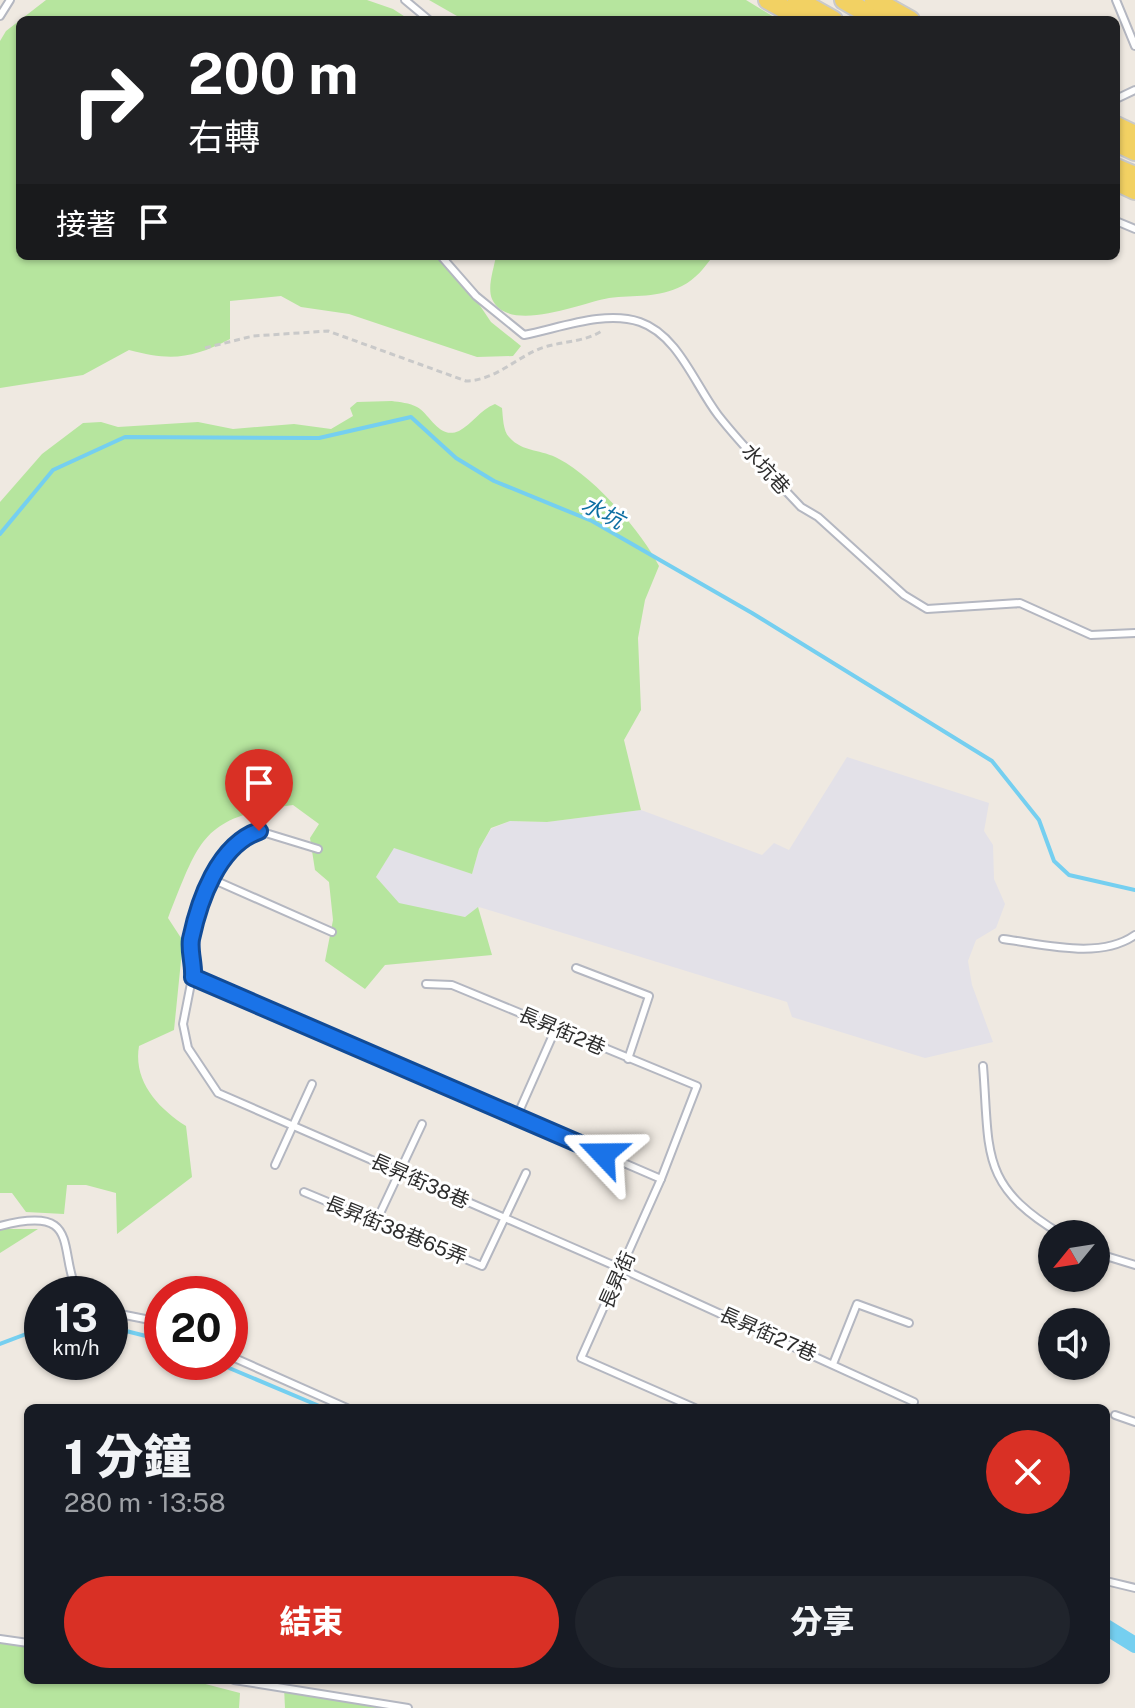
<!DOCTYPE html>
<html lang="zh-TW">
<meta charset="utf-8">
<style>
:root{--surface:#171b24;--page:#20242c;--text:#f1f3f6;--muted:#9ea1a6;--accent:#d93025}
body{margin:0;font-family:"Public Sans","Noto Sans TC",sans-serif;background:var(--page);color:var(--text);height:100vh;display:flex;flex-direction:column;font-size:30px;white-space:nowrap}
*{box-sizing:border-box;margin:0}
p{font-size:26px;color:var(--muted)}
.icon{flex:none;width:44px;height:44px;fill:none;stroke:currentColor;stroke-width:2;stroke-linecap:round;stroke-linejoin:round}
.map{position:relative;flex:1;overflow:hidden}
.side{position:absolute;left:24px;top:1404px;width:1086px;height:280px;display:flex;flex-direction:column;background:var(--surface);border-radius:12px;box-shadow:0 2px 6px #0004}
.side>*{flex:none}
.guide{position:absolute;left:16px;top:16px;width:1104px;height:244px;border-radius:12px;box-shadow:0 2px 6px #0004;background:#202124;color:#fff;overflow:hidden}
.needle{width:52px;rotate:240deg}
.tools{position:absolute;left:1038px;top:1220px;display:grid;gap:16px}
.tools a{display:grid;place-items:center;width:72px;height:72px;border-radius:50%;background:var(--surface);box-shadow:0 2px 6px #0004;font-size:40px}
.speed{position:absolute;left:24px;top:1276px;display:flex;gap:16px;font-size:40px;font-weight:700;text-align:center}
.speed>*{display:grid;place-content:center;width:104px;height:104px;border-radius:50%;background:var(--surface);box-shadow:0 2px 6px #0004;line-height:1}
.speed small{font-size:20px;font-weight:400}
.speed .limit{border:12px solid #d22;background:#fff;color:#111}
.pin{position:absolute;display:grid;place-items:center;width:68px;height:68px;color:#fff;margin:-82px -34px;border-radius:50% 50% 50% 0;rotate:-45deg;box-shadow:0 0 8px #0007}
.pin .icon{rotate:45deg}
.me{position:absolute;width:88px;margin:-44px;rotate:293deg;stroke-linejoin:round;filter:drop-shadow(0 0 6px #0008)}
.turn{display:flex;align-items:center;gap:28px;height:168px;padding:0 40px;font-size:36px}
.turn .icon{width:104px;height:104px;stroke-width:2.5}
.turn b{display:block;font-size:56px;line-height:68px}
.then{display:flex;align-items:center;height:76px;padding:0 40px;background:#0003;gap:16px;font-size:30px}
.round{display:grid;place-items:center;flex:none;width:84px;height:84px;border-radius:42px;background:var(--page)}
.overview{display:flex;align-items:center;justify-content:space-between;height:136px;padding:0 40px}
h1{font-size:48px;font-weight:800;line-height:60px}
.button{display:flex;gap:16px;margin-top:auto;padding:16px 40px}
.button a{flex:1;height:92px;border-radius:48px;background:var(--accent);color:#fff;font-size:32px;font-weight:800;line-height:92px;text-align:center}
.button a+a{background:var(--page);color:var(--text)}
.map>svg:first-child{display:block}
.industrial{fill:#e3e1e8}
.green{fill:#b6e59e}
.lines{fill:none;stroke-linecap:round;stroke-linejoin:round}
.stream{stroke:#75cff0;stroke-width:4}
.canal{stroke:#75cff0;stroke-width:16}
.service-casing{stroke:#b4b7c1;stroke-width:10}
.primary-casing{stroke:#c9c9c9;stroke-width:22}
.path{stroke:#c9c9c9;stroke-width:3;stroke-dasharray:6 4;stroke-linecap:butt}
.service{stroke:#fff;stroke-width:6}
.primary{stroke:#f2d163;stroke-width:18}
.route-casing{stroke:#114b97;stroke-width:20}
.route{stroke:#1a73e8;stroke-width:14}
.labels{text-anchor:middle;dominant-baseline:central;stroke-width:6;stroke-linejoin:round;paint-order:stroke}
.street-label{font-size:20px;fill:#2e2e2e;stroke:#fff}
.water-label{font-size:22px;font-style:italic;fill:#0d6fa3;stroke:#fff}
</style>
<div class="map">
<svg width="1135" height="1708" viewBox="0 0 1135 1708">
<rect width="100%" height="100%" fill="#efe9e1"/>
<path class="industrial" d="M 847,757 L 989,803 L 984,831 L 993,845 L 994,879 L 1005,904 L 996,928 L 976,940 L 968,961 L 972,985 L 993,1042 L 925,1058 L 792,1017 L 787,1002 L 479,907 L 465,917 L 399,904 L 376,877 L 394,847 L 472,874 L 479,849 L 491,829 L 510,821 L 547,822 L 641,810 L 762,855 L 774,843 L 789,850 Z"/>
<g class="green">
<path d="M 46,0 L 367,0 L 393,9 L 410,20 L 20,20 L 20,256 L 435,256 L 462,279 L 491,322 L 521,346 L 513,356 L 477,357 L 349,314 L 301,307 L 281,296 L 230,301 L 230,339 C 192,359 170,361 129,350 L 83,375 L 0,388 L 0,41 L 6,31 Z"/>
<path d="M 429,0 L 746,0 L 779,20 L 464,20 Z"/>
<path d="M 496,256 L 713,256 C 704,268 696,279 682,286 C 659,298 634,295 609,298 C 584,302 508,335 492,299 C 487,287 494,268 496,256 Z"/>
<path d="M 392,401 C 399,402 410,403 417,407 C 430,414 439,440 459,431 C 472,424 480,410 495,404 L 502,408 C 503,417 503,431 509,437 C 523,453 542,449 559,459 C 594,477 641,531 659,566 L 645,600 L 638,638 L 641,710 L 624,740 L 641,810 L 547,822 L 510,821 L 491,828 L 479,849 L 472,874 L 394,848 L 376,877 L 399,903 L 465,917 L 478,907 L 492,955 L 385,965 L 365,989 L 325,961 L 333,920 L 329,882 L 315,870 L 310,838 L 319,824 L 293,805 C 202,817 200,838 168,918 L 183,941 L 174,1030 L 139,1046 C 133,1081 158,1108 186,1126 L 192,1177 L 117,1234 L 116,1193 L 86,1185 L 67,1185 L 64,1214 L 26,1212 L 12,1193 L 0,1193 L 0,502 L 42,454 L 83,423 L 101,422 L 118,427 L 198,422 L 233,429 L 294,424 L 331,429 L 353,416 L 350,408 L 357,402 Z"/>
<path d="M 0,1229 L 38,1229 L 0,1253 Z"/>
<path d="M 0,1644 L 28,1644 L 28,1680 L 190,1680 L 240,1693 L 239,1708 L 0,1708 Z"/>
<path d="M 284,1687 L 403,1708 L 285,1708 Z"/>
</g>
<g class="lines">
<g class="stream">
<path d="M 0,534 L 53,470 L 125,437 L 319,438 L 411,417 L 456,458 L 494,481 L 592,521 L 752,613 L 992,761 L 1039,820 L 1054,861 L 1069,875 L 1135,890"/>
<path d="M 110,1327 L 162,1340"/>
<path d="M 0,1344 L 42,1328"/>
<path d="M 215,1362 L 324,1408"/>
</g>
<path class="canal" d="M 1106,1627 L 1135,1645"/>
<g class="service-casing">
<g id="service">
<path d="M 405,0 L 429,20"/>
<path d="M 1116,0 L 1135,46"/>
<path d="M 0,16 L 10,0"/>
<path d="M 1116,99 L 1135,90"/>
<path d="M 1116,221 L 1135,229"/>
<path d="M 441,256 L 476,296 L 524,335 C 560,328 605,310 640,322 C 678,335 695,385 718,415 C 743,447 773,477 801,507 L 818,517 L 904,595 L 927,609 L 1020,603 L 1091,635 L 1135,633"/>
<path d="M 318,849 L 259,831 L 236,846 L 215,868 L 190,942 L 194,968 L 183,1024 L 188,1048 L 218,1093 L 622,1269 L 914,1402"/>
<path d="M 212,879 L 332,932"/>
<path d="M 1003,939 C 1043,944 1100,960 1135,935"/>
<path d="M 576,968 L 649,996 L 628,1059"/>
<path d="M 193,977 L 661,1179"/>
<path d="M 426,984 L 452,985 L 697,1086 L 661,1179 L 581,1358 L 695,1408"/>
<path d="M 983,1066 C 990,1153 979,1185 1061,1234"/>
<path d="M 517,1116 L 556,1028"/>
<path d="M 275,1165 L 312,1084"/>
<path d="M 304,1192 L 482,1266 L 526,1173"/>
<path d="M 376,1222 L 422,1124"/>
<path d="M 0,1226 C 83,1204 57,1250 78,1294"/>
<path d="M 1096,1253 L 1135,1265"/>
<path d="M 110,1312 L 145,1319 L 162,1326"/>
<path d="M 230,1356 L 347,1408"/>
<path d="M 833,1364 L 857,1304 L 909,1323"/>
<path d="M 1115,1415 L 1135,1422"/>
<path d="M 1106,1581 L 1135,1588"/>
<path d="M 0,1639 L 28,1643"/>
<path d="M 234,1680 L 408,1708"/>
</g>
</g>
<g class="primary-casing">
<g id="primary">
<path d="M 768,0 L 804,20"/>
<path d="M 797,0 L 833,20"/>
<path d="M 844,0 L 879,20"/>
<path d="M 874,0 L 910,20"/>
<path d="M 1116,126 L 1135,135"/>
<path d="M 1116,142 L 1135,151"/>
<path d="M 1116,168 L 1135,176"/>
<path d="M 1116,181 L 1135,190"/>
</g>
</g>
<path class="path" d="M 205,348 L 253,336 L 328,331 L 466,381 C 499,380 518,354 548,346 C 567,341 588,341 603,330"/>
<use href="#service" class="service"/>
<use href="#primary" class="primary"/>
</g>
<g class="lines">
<g class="route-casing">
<path id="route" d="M 259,831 C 218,845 199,901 191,939 C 189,951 194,964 193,977 L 603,1154"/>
</g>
<use href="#route" class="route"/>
</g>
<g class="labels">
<g class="street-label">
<text transform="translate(766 469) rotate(48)">水坑巷</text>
<text transform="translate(562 1031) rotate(23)">長昇街2巷</text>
<text transform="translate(420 1181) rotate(24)">長昇街38巷</text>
<text transform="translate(396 1230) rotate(22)">長昇街38巷65弄</text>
<text transform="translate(617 1280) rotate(-66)">長昇街</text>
<text transform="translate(768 1334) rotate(24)">長昇街27巷</text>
</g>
<g class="water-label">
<text transform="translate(603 512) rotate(27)">水坑</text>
</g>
</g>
</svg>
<div class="tools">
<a><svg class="needle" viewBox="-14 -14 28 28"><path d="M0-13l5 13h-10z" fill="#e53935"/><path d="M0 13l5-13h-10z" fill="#9ea1a6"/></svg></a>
<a><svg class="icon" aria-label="sound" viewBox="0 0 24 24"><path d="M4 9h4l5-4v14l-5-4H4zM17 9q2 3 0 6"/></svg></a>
</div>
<div class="speed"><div>13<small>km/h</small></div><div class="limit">20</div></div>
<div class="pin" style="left:259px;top:831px;background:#d93025"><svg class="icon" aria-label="arrive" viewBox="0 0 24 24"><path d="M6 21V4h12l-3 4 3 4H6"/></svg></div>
<svg class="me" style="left:603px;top:1154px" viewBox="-20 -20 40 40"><path d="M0-17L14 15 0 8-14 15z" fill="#1a73e8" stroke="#fff" stroke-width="4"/></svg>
<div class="guide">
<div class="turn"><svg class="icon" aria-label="right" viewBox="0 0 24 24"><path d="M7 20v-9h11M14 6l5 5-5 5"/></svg><div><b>200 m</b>右轉</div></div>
<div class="then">接著<svg class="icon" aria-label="arrive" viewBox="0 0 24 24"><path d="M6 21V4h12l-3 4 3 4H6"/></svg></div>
</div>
<section class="side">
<div class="overview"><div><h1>1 分鐘</h1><p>280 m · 13:58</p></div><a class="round" style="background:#d93025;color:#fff"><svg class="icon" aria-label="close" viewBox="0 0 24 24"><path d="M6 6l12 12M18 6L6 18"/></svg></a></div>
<div class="button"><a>結束</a><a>分享</a></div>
</section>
</div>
